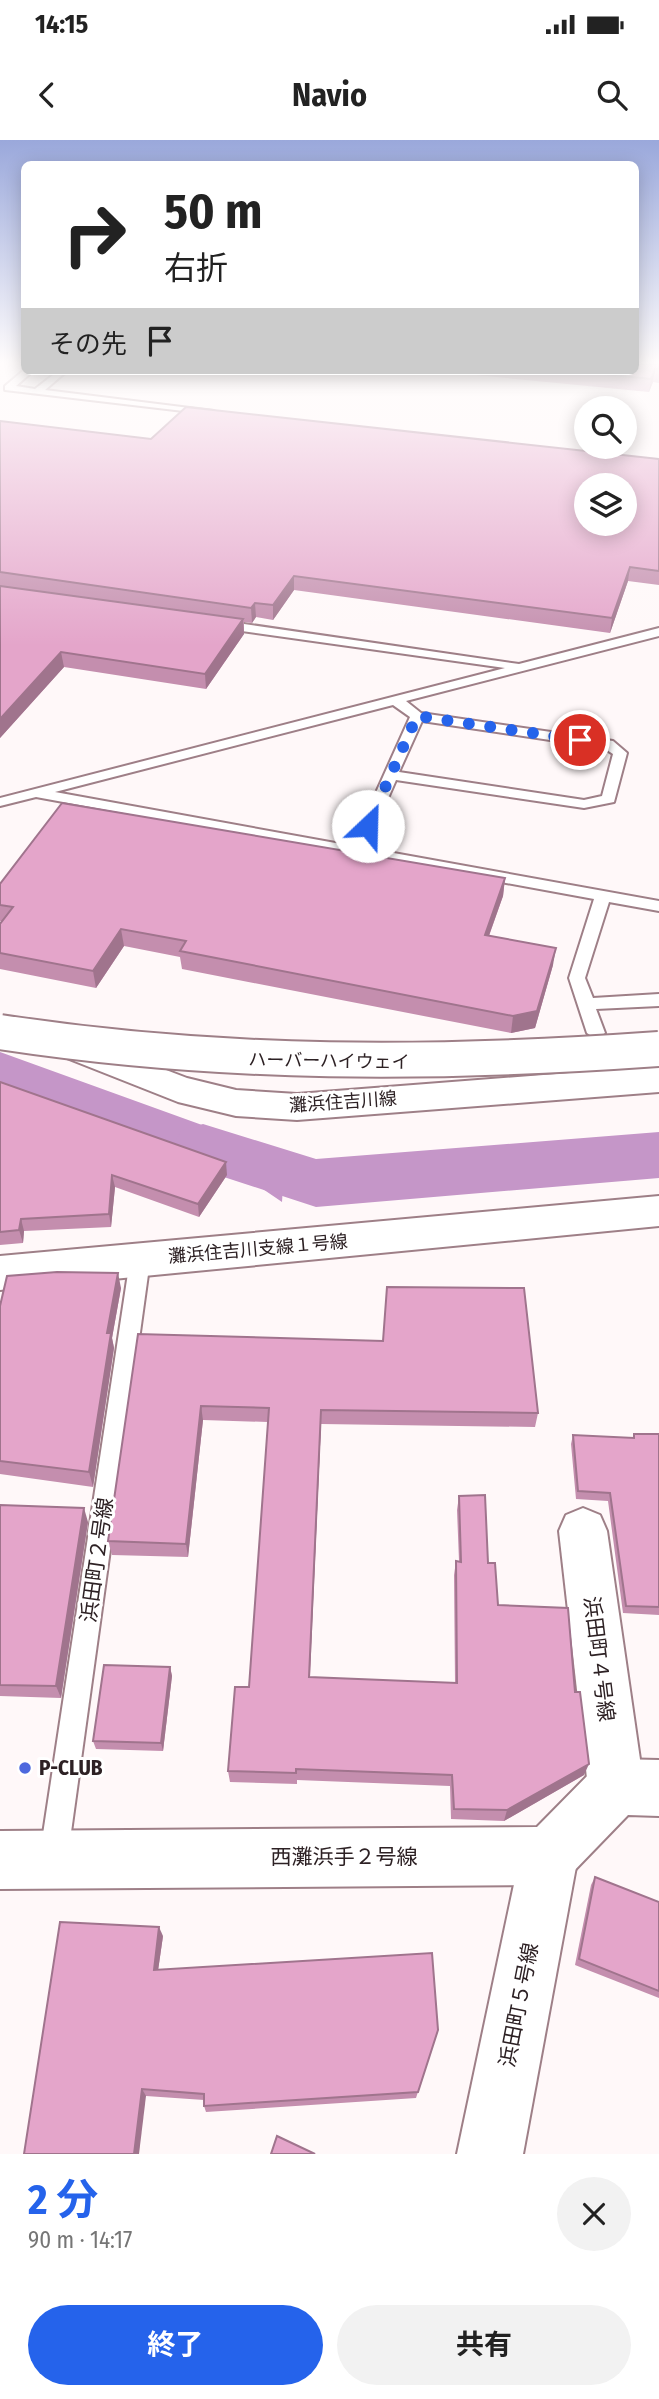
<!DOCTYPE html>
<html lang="ja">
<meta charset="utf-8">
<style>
:root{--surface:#fff;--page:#f2f2f2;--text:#222;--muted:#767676;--accent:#2563eb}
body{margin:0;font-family:"Fira Sans Condensed","Noto Sans JP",sans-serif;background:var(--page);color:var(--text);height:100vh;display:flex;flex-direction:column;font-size:26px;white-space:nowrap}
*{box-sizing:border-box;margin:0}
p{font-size:23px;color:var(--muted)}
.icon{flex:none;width:38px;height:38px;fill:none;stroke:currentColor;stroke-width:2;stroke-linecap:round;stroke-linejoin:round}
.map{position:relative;height:2014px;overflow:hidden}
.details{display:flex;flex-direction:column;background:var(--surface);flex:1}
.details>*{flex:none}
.top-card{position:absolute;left:21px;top:21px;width:618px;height:214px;border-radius:10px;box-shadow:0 4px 18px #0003;background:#fff;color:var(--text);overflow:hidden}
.fabs{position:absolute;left:574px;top:256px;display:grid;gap:14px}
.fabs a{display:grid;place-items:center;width:63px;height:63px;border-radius:50%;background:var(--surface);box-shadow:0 4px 18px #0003;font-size:35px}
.pin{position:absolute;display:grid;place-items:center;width:60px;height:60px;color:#fff;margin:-30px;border:4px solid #fff;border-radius:50%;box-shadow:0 2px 7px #0007}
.me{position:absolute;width:77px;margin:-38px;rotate:24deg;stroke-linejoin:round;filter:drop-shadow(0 0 5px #0008)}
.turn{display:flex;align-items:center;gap:24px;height:147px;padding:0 28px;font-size:32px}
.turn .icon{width:91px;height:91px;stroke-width:2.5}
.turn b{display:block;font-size:49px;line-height:60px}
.then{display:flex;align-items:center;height:66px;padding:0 28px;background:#0003;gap:14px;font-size:26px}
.round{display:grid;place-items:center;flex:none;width:74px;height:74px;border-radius:37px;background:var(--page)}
.summary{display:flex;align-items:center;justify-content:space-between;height:119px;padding:0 28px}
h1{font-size:42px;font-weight:700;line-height:52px;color:var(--accent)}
.button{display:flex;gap:14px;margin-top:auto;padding:14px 28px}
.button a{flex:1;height:80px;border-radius:42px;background:var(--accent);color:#fff;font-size:28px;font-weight:700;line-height:80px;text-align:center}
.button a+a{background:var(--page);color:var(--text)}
.status{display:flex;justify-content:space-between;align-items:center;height:49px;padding:0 35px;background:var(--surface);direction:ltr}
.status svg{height:19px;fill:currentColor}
header{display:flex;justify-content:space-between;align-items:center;height:91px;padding:0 28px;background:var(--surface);font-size:32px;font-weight:700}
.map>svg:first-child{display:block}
.water{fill:#c596c8}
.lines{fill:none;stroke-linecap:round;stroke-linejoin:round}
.river{fill:#c596c8;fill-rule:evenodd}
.lane-casing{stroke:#9e7f87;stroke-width:4}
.street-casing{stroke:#9e7f87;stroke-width:4}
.secondary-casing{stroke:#9e7f87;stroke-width:4}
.lane{fill:#fff;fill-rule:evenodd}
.street{fill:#fff;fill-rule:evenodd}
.secondary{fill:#fff;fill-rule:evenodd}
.secondary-bridge-casing{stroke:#9e7f87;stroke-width:38;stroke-linecap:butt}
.secondary-bridge{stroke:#fff;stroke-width:34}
.wall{fill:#c48eae}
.shaded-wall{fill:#a0748d}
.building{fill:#e4a5ca;stroke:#a0748d;stroke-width:2;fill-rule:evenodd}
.route{stroke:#2563eb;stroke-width:12;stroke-dasharray:0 21.6}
.poi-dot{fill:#4d69de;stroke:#fff;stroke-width:2.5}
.labels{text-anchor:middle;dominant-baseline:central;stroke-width:6;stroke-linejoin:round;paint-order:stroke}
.street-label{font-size:18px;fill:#2d2124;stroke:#fff}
.near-street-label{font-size:21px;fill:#2d2124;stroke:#fff}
.near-poi-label{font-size:21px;font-weight:bold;fill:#2d2124;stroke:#fff;text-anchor:start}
</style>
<div class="status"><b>14:15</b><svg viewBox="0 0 49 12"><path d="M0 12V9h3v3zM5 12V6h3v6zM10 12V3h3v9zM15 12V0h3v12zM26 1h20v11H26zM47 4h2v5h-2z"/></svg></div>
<header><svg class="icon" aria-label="back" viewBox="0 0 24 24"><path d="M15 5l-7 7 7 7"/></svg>Navio<svg class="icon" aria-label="search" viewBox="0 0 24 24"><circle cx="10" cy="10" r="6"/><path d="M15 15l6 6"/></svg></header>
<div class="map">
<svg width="659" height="2014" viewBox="0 0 659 2014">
<rect width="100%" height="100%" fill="#fff8f9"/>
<path class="water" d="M 0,912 L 285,1015 L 282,1062 L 251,1041 L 0,951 Z"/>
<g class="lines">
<path class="river" d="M 203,984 L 316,1019 L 659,992 L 659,1038 L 316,1067 L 181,1023 L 172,1007 L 181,991 Z"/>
<g class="lane-casing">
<g id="lane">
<path d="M 24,230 L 33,231 L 16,246 L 35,249 L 58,231 L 67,231 L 45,250 L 214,271 L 209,274 L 5,250 L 5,246 Z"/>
<path d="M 217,480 L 519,524 L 659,488 L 659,496 L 406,561 L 421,573 L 613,601 L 627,613 L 614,662 L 584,668 L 396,640 L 366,708 L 659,761 L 659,771 L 609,762 L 585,838 L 593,858 L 659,854 L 659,866 L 596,869 L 605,893 L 596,899 L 587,893 L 569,838 L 594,759 L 36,657 L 0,666 L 0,658 L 505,528 L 213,487 L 211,484 ZM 393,565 L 410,577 L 352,706 L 55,652 ZM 422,581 L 604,608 L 613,614 L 602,656 L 584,660 L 399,632 Z"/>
<path d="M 140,1112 L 147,1114 L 150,1120 L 68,1714 L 64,1724 L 54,1728 L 44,1724 L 40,1714 L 130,1120 L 133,1114 Z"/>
</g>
</g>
<g class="street-casing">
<g id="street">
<path d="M 583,1368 L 600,1375 L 607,1391 L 644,1647 L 636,1667 L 616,1675 L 596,1667 L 588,1647 L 559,1391 L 566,1375 Z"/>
<path d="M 549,1687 L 569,1696 L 578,1716 L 523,2014 L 457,2014 L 520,1716 L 529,1696 Z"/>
</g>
</g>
<g class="secondary-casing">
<g id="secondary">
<path d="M 67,892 L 187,938 L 236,950 L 297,954 L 659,926 L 659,952 L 297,980 L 236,976 L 178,962 L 54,913 L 49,904 L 54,895 Z"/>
<path d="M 659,1056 L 659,1086 L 0,1150 L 0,1116 Z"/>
<path d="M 616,1619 L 659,1620 L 659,1676 L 628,1675 L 569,1736 L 549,1745 L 0,1749 L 0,1691 L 537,1687 L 596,1627 Z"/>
</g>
</g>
<use href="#lane" class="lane"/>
<use href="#street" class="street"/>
<use href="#secondary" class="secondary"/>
<g class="secondary-bridge-casing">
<path id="secondary-bridge" d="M 0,892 C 224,926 434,925 659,909"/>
</g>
<use href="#secondary-bridge" class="secondary-bridge"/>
</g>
<g class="wall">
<path d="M 659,224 L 659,243 L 653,242 L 649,252 L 435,231 L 635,231 Z"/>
<path d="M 0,281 L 151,299 L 659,319 L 659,445 L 628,441 L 610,493 L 294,450 L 273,480 L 256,477 L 252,483 L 244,482 L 244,494 L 206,549 L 64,527 L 0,598 Z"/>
<path d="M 505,738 L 503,756 L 489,796 L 553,825 L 535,888 L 511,893 L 182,829 L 180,817 L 124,806 L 96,848 L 0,829 L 0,784 L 2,782 L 0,781 L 0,744 Z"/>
<path d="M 0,942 L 227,1035 L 199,1077 L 115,1047 L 111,1087 L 24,1091 L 23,1103 L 0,1105 Z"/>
<path d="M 121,1148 L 112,1198 L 114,1208 L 93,1347 L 0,1334 L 0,1166 Z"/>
<path d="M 138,1194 L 538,1273 L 535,1287 L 321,1284 L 310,1537 L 455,1543 L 454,1435 L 456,1421 L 459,1421 L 457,1370 L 459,1356 L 488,1423 L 498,1465 L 575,1552 L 584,1635 L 504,1681 L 451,1679 L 450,1646 L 297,1640 L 297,1644 L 230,1642 L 228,1631 L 249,1547 L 268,1282 L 203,1280 L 188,1417 L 112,1415 L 108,1401 Z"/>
<path d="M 634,1294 L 659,1294 L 659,1475 L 623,1473 L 608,1361 L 576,1359 L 571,1304 L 573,1295 L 633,1298 Z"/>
<path d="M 0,1365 L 88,1382 L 61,1558 L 0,1556 Z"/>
<path d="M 170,1527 L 172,1536 L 163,1611 L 96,1609 L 93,1601 Z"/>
<path d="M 595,1737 L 659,1762 L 659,1858 L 575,1825 L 591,1745 Z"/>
<path d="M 163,1796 L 158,1830 L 438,1890 L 416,1958 L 206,1972 L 204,1966 L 204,1960 L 146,1956 L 24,2014 Z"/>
</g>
<g class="shaded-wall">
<path d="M 655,229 L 653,242 L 649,252 L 651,239 Z"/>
<path d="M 630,427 L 628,441 L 610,493 L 612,478 Z"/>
<path d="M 294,436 L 294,450 L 273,480 L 273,465 Z"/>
<path d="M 255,463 L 256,477 L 252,483 L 251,468 Z"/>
<path d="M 243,479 L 244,494 L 206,549 L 205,534 Z"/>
<path d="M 61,512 L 64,527 L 0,598 L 0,579 Z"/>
<path d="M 505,738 L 503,756 L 483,812 L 485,795 Z"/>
<path d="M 121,789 L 124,806 L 96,848 L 93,831 Z"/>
<path d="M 556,808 L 553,825 L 535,888 L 511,893 L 513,876 Z"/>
<path d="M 226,1022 L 227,1035 L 199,1077 L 198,1064 Z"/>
<path d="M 112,1035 L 115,1047 L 111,1087 L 109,1074 Z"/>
<path d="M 21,1079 L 24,1091 L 23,1103 L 19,1090 Z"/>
<path d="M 118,1133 L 121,1148 L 112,1198 L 114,1208 L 93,1347 L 89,1332 L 107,1193 Z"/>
<path d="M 201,1266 L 203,1280 L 188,1417 L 186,1404 Z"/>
<path d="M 321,1270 L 321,1284 L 309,1550 L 309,1537 Z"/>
<path d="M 84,1368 L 88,1382 L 61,1558 L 56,1546 Z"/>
<path d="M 170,1527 L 172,1536 L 163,1611 L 161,1603 Z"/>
<path d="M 589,1624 L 584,1635 L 504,1681 L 507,1670 Z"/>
<path d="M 159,1787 L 163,1796 L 157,1838 L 154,1830 Z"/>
<path d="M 142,1949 L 146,1956 L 139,2014 L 134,2014 Z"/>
</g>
<g class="building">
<path d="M 635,224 L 659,224 L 659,229 L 655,229 L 651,239 L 573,231 L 635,231 Z"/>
<path d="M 186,267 L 659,319 L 659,431 L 630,427 L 612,478 L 294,436 L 273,465 L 255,463 L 251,468 L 0,432 L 0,281 L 151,299 ZM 586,345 L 625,345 L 625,383 L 586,383 Z"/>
<path d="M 0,446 L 243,479 L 205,534 L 61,512 L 0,579 Z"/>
<path d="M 62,663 L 505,738 L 485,795 L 556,808 L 537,871 L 513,876 L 180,811 L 186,801 L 121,789 L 93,831 L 0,813 L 0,784 L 13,767 L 0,765 L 0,744 Z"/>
<path d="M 0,942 L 226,1022 L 198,1064 L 112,1035 L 109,1074 L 21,1079 L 19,1090 L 0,1092 Z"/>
<path d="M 57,1132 L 118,1133 L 107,1193 L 111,1193 L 89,1332 L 0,1321 L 0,1166 L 7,1136 Z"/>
<path d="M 387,1147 L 524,1148 L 538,1273 L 321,1270 L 309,1537 L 457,1543 L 456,1421 L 461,1422 L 459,1356 L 485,1355 L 488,1423 L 495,1423 L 498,1465 L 568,1468 L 575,1552 L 580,1552 L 589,1624 L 507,1670 L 454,1669 L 452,1635 L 296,1629 L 296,1633 L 228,1631 L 235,1547 L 249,1547 L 269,1268 L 201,1266 L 186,1404 L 108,1401 L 138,1194 L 383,1201 Z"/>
<path d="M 634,1294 L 659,1294 L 659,1467 L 626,1466 L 610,1353 L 578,1351 L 573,1295 L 634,1298 Z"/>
<path d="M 0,1365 L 84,1368 L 56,1546 L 0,1545 Z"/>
<path d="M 104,1525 L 170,1527 L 161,1603 L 93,1601 Z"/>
<path d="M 595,1737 L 659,1762 L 659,1851 L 579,1819 Z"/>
<path d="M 60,1782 L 159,1787 L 154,1830 L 432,1813 L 438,1890 L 418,1952 L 204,1966 L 204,1954 L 142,1949 L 134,2014 L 24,2014 Z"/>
<path d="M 277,1996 L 315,2014 L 271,2014 Z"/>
</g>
<linearGradient id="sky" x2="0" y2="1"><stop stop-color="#9aa8db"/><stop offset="0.44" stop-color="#fffcfc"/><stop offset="1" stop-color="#fffcfc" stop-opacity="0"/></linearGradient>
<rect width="659" height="506" fill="url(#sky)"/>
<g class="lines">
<path class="route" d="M 368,686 L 417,576 L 580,600"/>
</g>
<circle class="poi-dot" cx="25" cy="1628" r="7"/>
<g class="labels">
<g class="street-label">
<text transform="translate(329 921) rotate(1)">ハーバーハイウェイ</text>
<text transform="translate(343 962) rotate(-4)">灘浜住吉川線</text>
<text transform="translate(258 1109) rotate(-5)">灘浜住吉川支線１号線</text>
</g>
<g class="near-street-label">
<text transform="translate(97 1420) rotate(-82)">浜田町２号線</text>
<text transform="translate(599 1519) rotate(83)">浜田町４号線</text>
<text x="344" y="1717">西灘浜手２号線</text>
<text transform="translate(519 1865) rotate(-79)">浜田町５号線</text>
</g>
<g class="near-poi-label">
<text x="39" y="1628">P-CLUB</text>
</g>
</g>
</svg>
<div class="fabs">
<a><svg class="icon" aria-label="search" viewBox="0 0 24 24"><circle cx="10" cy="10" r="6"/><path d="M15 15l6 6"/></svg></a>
<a><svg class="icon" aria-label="layers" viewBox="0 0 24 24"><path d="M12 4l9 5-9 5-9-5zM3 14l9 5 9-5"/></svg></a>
</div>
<div class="pin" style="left:580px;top:600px;background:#d93025"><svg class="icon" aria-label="arrive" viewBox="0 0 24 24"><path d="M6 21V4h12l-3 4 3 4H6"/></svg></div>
<svg class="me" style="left:368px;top:686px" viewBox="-20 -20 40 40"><circle r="19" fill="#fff"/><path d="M0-13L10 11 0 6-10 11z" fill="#2563eb"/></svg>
<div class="top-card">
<div class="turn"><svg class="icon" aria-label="right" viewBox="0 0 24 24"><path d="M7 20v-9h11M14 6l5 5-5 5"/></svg><div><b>50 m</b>右折</div></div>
<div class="then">その先<svg class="icon" aria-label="arrive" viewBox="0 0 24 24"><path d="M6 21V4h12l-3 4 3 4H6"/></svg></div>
</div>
</div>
<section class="details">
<div class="summary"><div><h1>2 分</h1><p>90 m · 14:17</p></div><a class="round"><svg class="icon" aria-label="close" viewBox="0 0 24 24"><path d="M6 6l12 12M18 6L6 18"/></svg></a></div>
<div class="button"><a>終了</a><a>共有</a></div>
</section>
